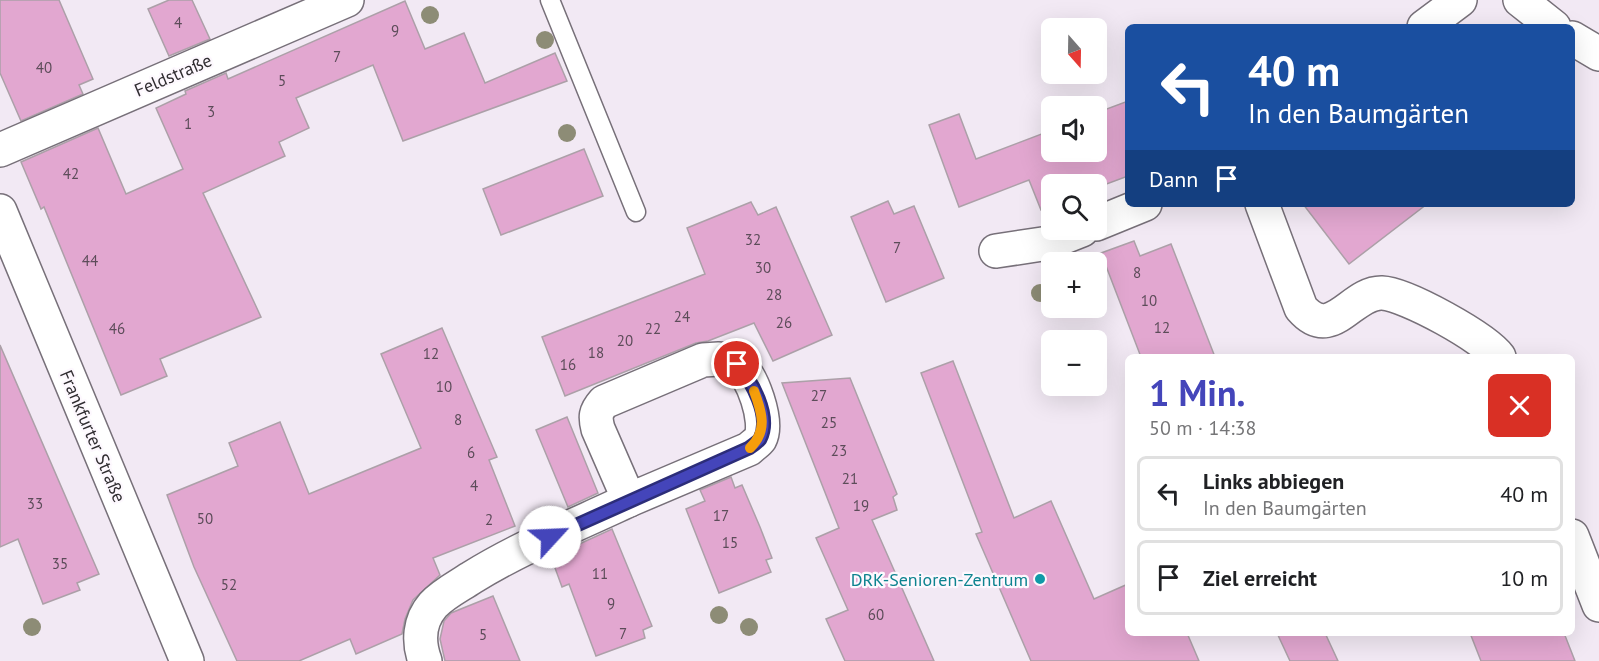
<!DOCTYPE html>
<html lang="de">
<meta charset="utf-8">
<style>
:root{--surface:#fff;--page:#f2f2f2;--text:#202124;--muted:#757577;--line:#e0e0e0;--accent:#4445ba}
body{margin:0;font-family:"PT Sans",sans-serif;background:var(--page);color:var(--text);height:100vh;display:flex;flex-direction:column;font-size:22px;white-space:nowrap}
*{box-sizing:border-box;margin:0}
p{font-size:20px;color:var(--muted)}
.icon{flex:none;width:33px;height:33px;fill:none;stroke:currentColor;stroke-width:2;stroke-linecap:round;stroke-linejoin:round}
.map{position:relative;flex:1;overflow:hidden}
.drawer{position:absolute;left:1125px;top:354px;width:450px;height:282px;display:flex;flex-direction:column;background:var(--surface);border-radius:9px;box-shadow:0 6px 24px #0002}
.drawer>*{flex:none}
.hud{position:absolute;left:1125px;top:24px;width:450px;height:183px;border-radius:9px;box-shadow:0 6px 24px #0002;background:#1a4fa0;color:#fff;overflow:hidden}
.needle{width:39px;rotate:160deg}
.controls{position:absolute;left:1041px;top:18px;display:grid;gap:12px}
.controls a{display:grid;place-items:center;width:66px;height:66px;border-radius:9px;background:var(--surface);box-shadow:0 6px 24px #0002;font-size:30px}
.pin{position:absolute;display:grid;place-items:center;width:51px;height:51px;color:#fff;margin:-26px;border:3px solid #fff;border-radius:50%;box-shadow:0 2px 6px #0007}
.me{position:absolute;width:66px;margin:-33px;rotate:65deg;stroke-linejoin:round;filter:drop-shadow(0 0 4px #0008)}
.turn{display:flex;align-items:center;gap:21px;height:126px;padding:0 24px;font-size:27px}
.turn .icon{width:78px;height:78px;stroke-width:2.5}
.turn b{display:block;font-size:42px;line-height:51px}
.then{display:flex;align-items:center;height:57px;padding:0 24px;background:#0003;gap:12px;font-size:22px}
.round{display:grid;place-items:center;flex:none;width:63px;height:63px;border-radius:9px;background:var(--page)}
.summary{display:flex;align-items:center;justify-content:space-between;height:102px;padding:0 24px}
h1{font-size:36px;font-weight:800;line-height:45px;color:var(--accent)}
ul{padding:0;list-style:none}
li{display:flex;align-items:center;gap:18px;height:75px;margin:0 12px 9px;padding:0 12px;border:3px solid var(--line);border-radius:9px}
li div{flex:1}
li b{display:block;font-size:22px}
li em{font-style:normal}
.map>svg:first-child{display:block}
.building{fill:#e2a7d0;stroke:#aca0a8;stroke-width:1.5}
.lines{fill:none;stroke-linecap:round;stroke-linejoin:round}
.service-casing{stroke:#777079;stroke-width:21}
.minor-casing{stroke:#777079;stroke-width:36}
.secondary-casing{stroke:#777079;stroke-width:36}
.service{stroke:#fff;stroke-width:18}
.minor{stroke:#fff;stroke-width:33}
.secondary{stroke:#fff;stroke-width:33}
.tree{fill:#8d8c76}
.route-casing{stroke:#2c2d79;stroke-width:15}
.route{stroke:#4445ba;stroke-width:10}
.slow{stroke:#f59e0b;stroke-width:10}
.culture-dot{fill:#0f9aa8;stroke:#fdf8fe;stroke-width:2}
.labels{text-anchor:middle;dominant-baseline:central;stroke-width:4.5;stroke-linejoin:round;paint-order:stroke}
.number-label{font-size:15px;fill:#5c4c59}
.street-label{font-size:18px;fill:#302d31;stroke:#fdf8fe}
.culture-label{font-size:18px;fill:#0d838f;stroke:#fdf8fe;text-anchor:end}
</style>
<div class="map">
<svg width="1599" height="661" viewBox="0 0 1599 661">
<rect width="100%" height="100%" fill="#f2e9f4"/>
<g class="building">
<path d="M 0,0 L 59,0 L 93,79 L 79,85 L 83,94 L 21,121 L 0,73 Z"/>
<path d="M 169,0 L 192,0 L 210,39 L 169,56 L 148,9 Z"/>
<path d="M 405,1 L 425,49 L 464,33 L 485,83 L 555,53 L 567,81 L 403,141 L 373,65 L 296,98 L 309,128 L 279,142 L 285,156 L 203,193 L 261,317 L 160,359 L 167,376 L 121,395 L 44,207 L 41,209 L 21,162 L 98,128 L 126,194 L 183,169 L 156,108 L 186,94 L 185,91 L 226,73 L 228,79 Z"/>
<path d="M 1128,101 L 1128,176 L 1096,188 L 1096,184 L 1052,184 L 1052,206 L 1041,210 L 1029,180 L 959,207 L 929,125 L 959,114 L 976,159 L 1052,130 L 1052,152 L 1096,152 L 1096,113 Z"/>
<path d="M 584,149 L 603,196 L 501,235 L 483,189 Z"/>
<path d="M 888,201 L 894,214 L 914,206 L 944,278 L 886,302 L 851,217 Z"/>
<path d="M 751,202 L 758,215 L 776,207 L 832,335 L 773,361 L 754,323 L 708,341 L 696,343 L 565,396 L 542,337 L 705,274 L 687,228 Z"/>
<path d="M 1303,204 L 1427,204 L 1349,264 Z"/>
<path d="M 1134,241 L 1140,256 L 1171,244 L 1215,357 L 1141,357 L 1101,253 Z"/>
<path d="M 442,328 L 497,457 L 489,460 L 515,526 L 433,558 L 440,575 L 413,600 L 405,619 L 402,634 L 356,654 L 350,639 L 299,661 L 237,661 L 194,567 L 167,495 L 238,466 L 229,443 L 280,422 L 309,494 L 421,448 L 381,354 Z"/>
<path d="M 0,345 L 99,574 L 77,583 L 80,590 L 43,604 L 18,539 L 0,547 Z"/>
<path d="M 953,361 L 1014,518 L 1051,501 L 1094,599 L 1128,584 L 1128,633 L 1187,633 L 1199,661 L 1031,661 L 976,534 L 982,532 L 921,373 Z"/>
<path d="M 850,378 L 897,494 L 893,497 L 897,510 L 872,520 L 934,661 L 845,661 L 826,619 L 848,610 L 816,538 L 839,528 L 782,383 Z"/>
<path d="M 567,417 L 598,493 L 568,507 L 536,430 Z"/>
<path d="M 731,477 L 735,488 L 742,485 L 760,527 L 772,558 L 766,560 L 771,572 L 719,593 L 686,509 L 705,501 L 700,490 Z"/>
<path d="M 612,529 L 652,626 L 643,630 L 645,638 L 596,656 L 569,584 L 562,587 L 551,557 Z"/>
<path d="M 493,596 L 520,661 L 445,661 L 440,639 L 444,621 L 451,613 Z"/>
<path d="M 1277,633 L 1325,633 L 1338,661 L 1290,661 Z"/>
<path d="M 1470,633 L 1564,633 L 1575,661 L 1481,661 Z"/>
</g>
<g class="lines">
<g class="service-casing">
<path id="service" d="M 550,0 L 636,212"/>
</g>
<g class="minor-casing">
<g id="minor">
<path d="M 1520,0 L 1554,27"/>
<path d="M 1424,27 L 1460,0"/>
<path d="M 1572,38 L 1599,54"/>
<path d="M 0,150 L 347,0"/>
<path d="M 1262,204 L 1301,308 C 1332,344 1351,292 1382,293 C 1406,294 1485,338 1499,357"/>
<path d="M 1096,224 L 1145,204"/>
<path d="M 996,251 L 1049,243 L 1082,230"/>
<path d="M 719,359 C 724,360 733,361 737,364 C 752,374 769,422 760,439 C 758,442 752,446 749,449 L 629,500 L 598,429 C 595,417 595,412 604,402 L 703,360 Z"/>
<path d="M 1572,536 L 1599,605"/>
<path d="M 425,661 C 418,642 419,621 433,605 C 443,594 459,586 471,578 C 521,547 576,525 629,500"/>
</g>
</g>
<g class="secondary-casing">
<path id="secondary" d="M 0,211 L 187,661"/>
</g>
<use href="#service" class="service"/>
<use href="#minor" class="minor"/>
<use href="#secondary" class="secondary"/>
</g>
<g class="tree">
<circle cx="430" cy="15" r="9"/>
<circle cx="545" cy="40" r="9"/>
<circle cx="567" cy="133" r="9"/>
<circle cx="1040" cy="293" r="9"/>
<circle cx="537" cy="523" r="9"/>
<circle cx="719" cy="615" r="9"/>
<circle cx="32" cy="627" r="9"/>
<circle cx="749" cy="627" r="9"/>
</g>
<g class="lines">
<g class="route-casing">
<path id="route" d="M 550,537 L 749,448 C 752,446 758,442 760,439 C 772,416 751,380 737,364"/>
</g>
<use href="#route" class="route"/>
<path class="slow" d="M 750,448 C 768,431 762,412 754,391"/>
</g>
<circle class="culture-dot" cx="1040" cy="579" r="6"/>
<g class="labels">
<g class="number-label">
<text x="178" y="22">4</text>
<text x="395" y="30">9</text>
<text x="337" y="56">7</text>
<text x="44" y="67">40</text>
<text x="282" y="80">5</text>
<text x="211" y="111">3</text>
<text x="188" y="123">1</text>
<text x="71" y="173">42</text>
<text x="753" y="239">32</text>
<text x="897" y="247">7</text>
<text x="90" y="260">44</text>
<text x="763" y="267">30</text>
<text x="1137" y="272">8</text>
<text x="774" y="294">28</text>
<text x="1149" y="300">10</text>
<text x="682" y="316">24</text>
<text x="784" y="322">26</text>
<text x="1162" y="327">12</text>
<text x="117" y="328">46</text>
<text x="653" y="328">22</text>
<text x="625" y="340">20</text>
<text x="596" y="352">18</text>
<text x="431" y="353">12</text>
<text x="568" y="364">16</text>
<text x="444" y="386">10</text>
<text x="819" y="395">27</text>
<text x="458" y="419">8</text>
<text x="829" y="422">25</text>
<text x="839" y="450">23</text>
<text x="471" y="452">6</text>
<text x="850" y="478">21</text>
<text x="474" y="485">4</text>
<text x="35" y="503">33</text>
<text x="861" y="505">19</text>
<text x="721" y="515">17</text>
<text x="205" y="518">50</text>
<text x="489" y="519">2</text>
<text x="730" y="542">15</text>
<text x="60" y="563">35</text>
<text x="600" y="573">11</text>
<text x="229" y="584">52</text>
<text x="611" y="603">9</text>
<text x="876" y="614">60</text>
<text x="623" y="633">7</text>
<text x="483" y="634">5</text>
</g>
<g class="street-label">
<text transform="translate(173 75) rotate(-23)">Feldstraße</text>
<text transform="translate(93 436) rotate(67)">Frankfurter Straße</text>
</g>
<g class="culture-label">
<text x="1028" y="579">DRK-Senioren-Zentrum</text>
</g>
</g>
</svg>
<div class="controls">
<a><svg class="needle" viewBox="-14 -14 28 28"><path d="M0-13l5 13h-10z" fill="#e53935"/><path d="M0 13l5-13h-10z" fill="#757577"/></svg></a>
<a><svg class="icon" aria-label="sound" viewBox="0 0 24 24"><path d="M4 9h4l5-4v14l-5-4H4zM17 9q2 3 0 6"/></svg></a>
<a><svg class="icon" aria-label="search" viewBox="0 0 24 24"><circle cx="10" cy="10" r="6"/><path d="M15 15l6 6"/></svg></a>
<a>+</a>
<a>−</a>
</div>
<div class="pin" style="left:737px;top:364px;background:#d93025"><svg class="icon" aria-label="arrive" viewBox="0 0 24 24"><path d="M6 21V4h12l-3 4 3 4H6"/></svg></div>
<svg class="me" style="left:550px;top:537px" viewBox="-20 -20 40 40"><circle r="19" fill="#fff"/><path d="M0-13L10 11 0 6-10 11z" fill="#4445ba"/></svg>
<div class="hud">
<div class="turn"><svg class="icon" aria-label="left" viewBox="0 0 24 24"><path d="M17 20v-9H6M10 6l-5 5 5 5"/></svg><div><b>40 m</b>In den Baumgärten</div></div>
<div class="then">Dann<svg class="icon" aria-label="arrive" viewBox="0 0 24 24"><path d="M6 21V4h12l-3 4 3 4H6"/></svg></div>
</div>
<section class="drawer">
<div class="summary"><div><h1>1 Min.</h1><p>50 m · 14:38</p></div><a class="round" style="background:#d93025;color:#fff"><svg class="icon" aria-label="close" viewBox="0 0 24 24"><path d="M6 6l12 12M18 6L6 18"/></svg></a></div>
<ul>
<li><svg class="icon" aria-label="left" viewBox="0 0 24 24"><path d="M17 20v-9H6M10 6l-5 5 5 5"/></svg><div><b>Links abbiegen</b><p>In den Baumgärten</p></div><em>40 m</em></li>
<li><svg class="icon" aria-label="arrive" viewBox="0 0 24 24"><path d="M6 21V4h12l-3 4 3 4H6"/></svg><div><b>Ziel erreicht</b></div><em>10 m</em></li>
</ul>
</section>
</div>
